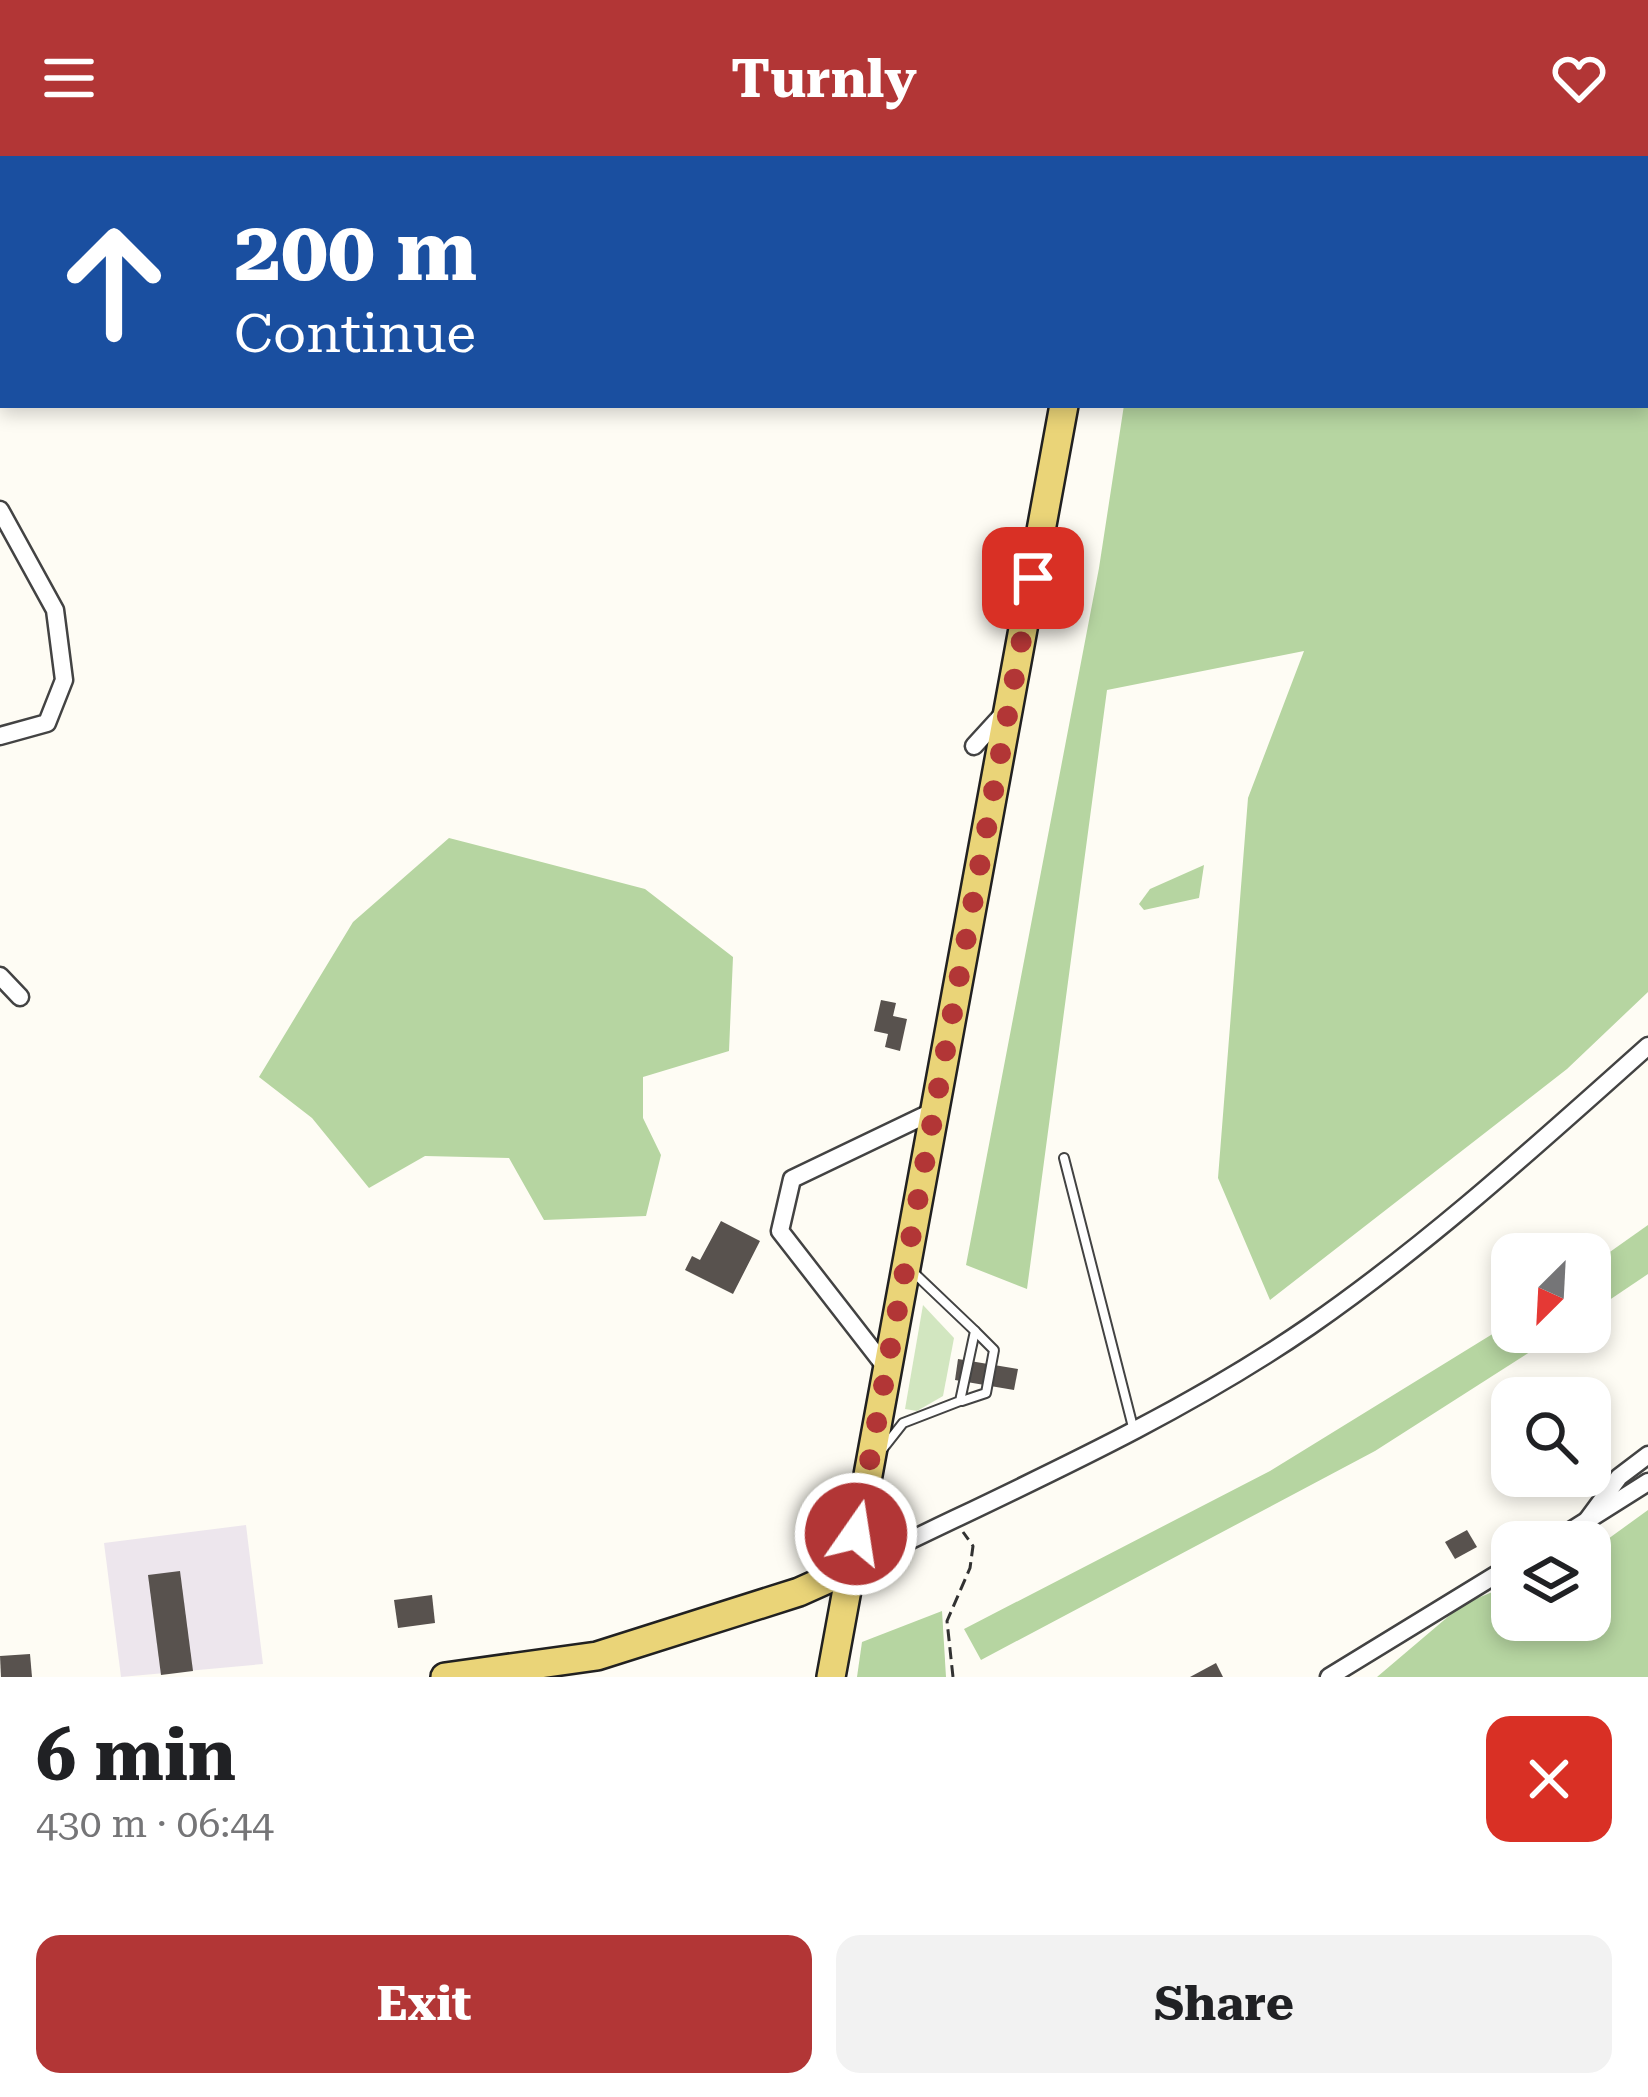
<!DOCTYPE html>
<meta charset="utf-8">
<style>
:root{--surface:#fff;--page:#f2f2f2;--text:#202124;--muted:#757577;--accent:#b23636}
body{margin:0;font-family:"Roboto Serif",serif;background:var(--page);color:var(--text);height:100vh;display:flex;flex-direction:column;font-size:45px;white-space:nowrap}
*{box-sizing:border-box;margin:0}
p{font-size:39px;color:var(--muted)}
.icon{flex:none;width:66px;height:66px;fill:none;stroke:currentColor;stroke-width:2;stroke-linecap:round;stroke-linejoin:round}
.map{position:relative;height:1521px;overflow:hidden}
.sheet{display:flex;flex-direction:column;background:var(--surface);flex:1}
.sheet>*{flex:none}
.banner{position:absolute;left:0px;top:0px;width:1650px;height:252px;box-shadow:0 6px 18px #0003;background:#1a4fa0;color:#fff;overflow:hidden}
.needle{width:78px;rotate:204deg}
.controls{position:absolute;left:1491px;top:1077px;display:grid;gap:24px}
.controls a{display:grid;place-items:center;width:120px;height:120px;border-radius:24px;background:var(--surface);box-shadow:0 6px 18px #0003;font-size:60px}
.pin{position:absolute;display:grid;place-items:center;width:102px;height:102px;color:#fff;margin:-51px;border-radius:24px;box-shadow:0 6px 18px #0006}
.me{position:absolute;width:132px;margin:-66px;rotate:13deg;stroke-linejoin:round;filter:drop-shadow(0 0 9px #0008)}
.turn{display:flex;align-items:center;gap:42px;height:252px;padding:0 36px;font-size:54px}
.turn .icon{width:156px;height:156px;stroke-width:2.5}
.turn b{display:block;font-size:84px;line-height:102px}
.round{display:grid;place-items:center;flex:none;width:126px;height:126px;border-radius:24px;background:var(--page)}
.overview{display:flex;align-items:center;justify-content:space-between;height:204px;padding:0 36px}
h1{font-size:72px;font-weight:700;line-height:90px}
.button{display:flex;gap:24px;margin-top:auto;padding:24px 36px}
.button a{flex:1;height:138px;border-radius:24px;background:var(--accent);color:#fff;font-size:48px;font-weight:700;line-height:138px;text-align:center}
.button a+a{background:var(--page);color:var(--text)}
header{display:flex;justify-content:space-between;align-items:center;height:156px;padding:0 36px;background:var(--accent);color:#fff;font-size:54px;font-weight:700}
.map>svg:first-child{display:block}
.industrial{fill:#ede6ed}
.green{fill:#d2e6c0}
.forest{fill:#b6d5a1}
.building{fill:#58524e}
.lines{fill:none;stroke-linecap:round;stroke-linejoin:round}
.lane-casing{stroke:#434343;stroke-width:12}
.street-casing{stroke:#434343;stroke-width:21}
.primary-casing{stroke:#212121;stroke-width:32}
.path{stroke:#323232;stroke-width:3;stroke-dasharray:12 6;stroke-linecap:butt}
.lane{stroke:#fff;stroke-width:8}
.street{stroke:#fff;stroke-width:16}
.primary{stroke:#ead478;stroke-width:27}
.route{stroke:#b23636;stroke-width:21;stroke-dasharray:0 37.8}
</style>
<header><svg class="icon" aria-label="menu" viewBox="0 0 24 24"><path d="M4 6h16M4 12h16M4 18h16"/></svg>Turnly<svg class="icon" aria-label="heart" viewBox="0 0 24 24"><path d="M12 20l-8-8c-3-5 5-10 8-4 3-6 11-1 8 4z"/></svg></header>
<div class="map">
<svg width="1648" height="1521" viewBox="0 0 1648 1521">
<rect width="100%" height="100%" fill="#fefcf4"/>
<path class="industrial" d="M 246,1369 L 263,1508 L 121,1521 L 104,1387 Z"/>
<path class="green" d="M 923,1149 L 954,1182 L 943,1240 L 917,1255 L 905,1253 Z"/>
<g class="forest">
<path d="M 1648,23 L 1648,836 L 1567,913 L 1270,1144 L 1218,1022 L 1248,642 L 1304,495 L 1107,534 L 1027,1133 L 966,1109 L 1099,412 L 1124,249 L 1647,249 Z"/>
<path d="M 449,682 L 645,733 L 733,801 L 729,895 L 643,921 L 643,962 L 661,999 L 646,1060 L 544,1064 L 509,1002 L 425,1000 L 369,1032 L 312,962 L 259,921 L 353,766 Z"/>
<path d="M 1204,709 L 1199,742 L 1144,754 L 1139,748 L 1150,733 Z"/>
<path d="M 1648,1069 L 1648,1118 L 1590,1157 L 1590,1110 Z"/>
<path d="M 1512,1166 L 1512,1176 L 1561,1176 L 1375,1295 L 981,1504 L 964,1473 L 1270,1315 Z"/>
<path d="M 1648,1354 L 1648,1521 L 1377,1521 L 1463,1448 L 1512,1428 L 1512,1464 L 1590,1464 L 1590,1396 Z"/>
<path d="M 942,1455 L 946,1521 L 857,1521 L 862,1486 Z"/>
</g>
<g class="building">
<path d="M 881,844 L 896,847 L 893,860 L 907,863 L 900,895 L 885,891 L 888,878 L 874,875 Z"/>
<path d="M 721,1065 L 760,1085 L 733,1138 L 685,1114 L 692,1100 L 700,1104 Z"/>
<path d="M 958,1203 L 1018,1213 L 1014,1234 L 955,1224 Z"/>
<path d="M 1467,1374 L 1477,1391 L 1455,1403 L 1445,1386 Z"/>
<path d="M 180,1415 L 193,1515 L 161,1519 L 148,1419 Z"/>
<path d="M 432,1439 L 435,1467 L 398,1472 L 394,1444 Z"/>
<path d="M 30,1498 L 32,1521 L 1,1521 L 0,1500 Z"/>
<path d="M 1216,1507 L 1223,1521 L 1190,1521 Z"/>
</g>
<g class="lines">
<g class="lane-casing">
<g id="lane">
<path d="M 1064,1002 L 1134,1275"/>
<path d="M 962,1245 L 986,1237 L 994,1194 L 975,1175"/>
<path d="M 881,1295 L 903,1267 L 960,1245 L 975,1175 L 912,1115"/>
</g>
</g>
<g class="street-casing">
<g id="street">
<path d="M 137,3 L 139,0"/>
<path d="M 0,214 L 3,209"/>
<path d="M 0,354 L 55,454 L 64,524 L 47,567 L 0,580"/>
<path d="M 974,590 L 1006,555"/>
<path d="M 0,820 L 20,841"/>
<path d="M 888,1214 L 780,1075 L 792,1023 L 936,954"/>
<path d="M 1588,1363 L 1619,1321 L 1648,1299"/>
<path d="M 1553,1386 L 1648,1326"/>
<path d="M 849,1414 C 1005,1337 1166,1269 1310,1170 C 1431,1086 1538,988 1648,890"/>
<path d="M 1329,1521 L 1512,1409"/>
</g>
</g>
<g class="primary-casing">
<g id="primary">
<path d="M 1108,3 L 1109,0"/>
<path d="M 445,1521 L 597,1500 L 799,1436 L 848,1414"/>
<path d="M 831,1521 L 1064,249"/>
</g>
</g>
<path class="path" d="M 953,1521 L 947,1465 L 970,1412 L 973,1390 L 963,1376"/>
<use href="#lane" class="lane"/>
<use href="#street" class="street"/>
<use href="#primary" class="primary"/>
</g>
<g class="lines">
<path class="route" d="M 856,1378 L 1033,422"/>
</g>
</svg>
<div class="controls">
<a><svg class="needle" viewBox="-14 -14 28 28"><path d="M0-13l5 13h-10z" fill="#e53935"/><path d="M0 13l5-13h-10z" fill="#757577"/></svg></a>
<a><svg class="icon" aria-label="search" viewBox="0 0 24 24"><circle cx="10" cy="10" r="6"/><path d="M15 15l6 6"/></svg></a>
<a><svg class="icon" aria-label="layers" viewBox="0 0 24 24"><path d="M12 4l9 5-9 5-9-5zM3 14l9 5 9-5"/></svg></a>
</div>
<div class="pin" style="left:1033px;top:422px;background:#d93025"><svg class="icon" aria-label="arrive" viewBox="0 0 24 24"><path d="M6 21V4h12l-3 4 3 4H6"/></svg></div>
<svg class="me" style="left:856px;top:1378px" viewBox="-20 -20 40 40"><circle r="17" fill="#b23636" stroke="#fff" stroke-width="3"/><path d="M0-11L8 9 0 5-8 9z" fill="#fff"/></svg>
<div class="banner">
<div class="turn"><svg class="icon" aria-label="ahead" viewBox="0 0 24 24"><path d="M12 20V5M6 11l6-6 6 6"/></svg><div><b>200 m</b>Continue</div></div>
</div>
</div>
<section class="sheet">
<div class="overview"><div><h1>6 min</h1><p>430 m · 06:44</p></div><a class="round" style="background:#d93025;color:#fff"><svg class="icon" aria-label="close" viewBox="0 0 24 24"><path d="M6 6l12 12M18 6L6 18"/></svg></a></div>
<div class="button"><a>Exit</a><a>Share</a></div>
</section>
